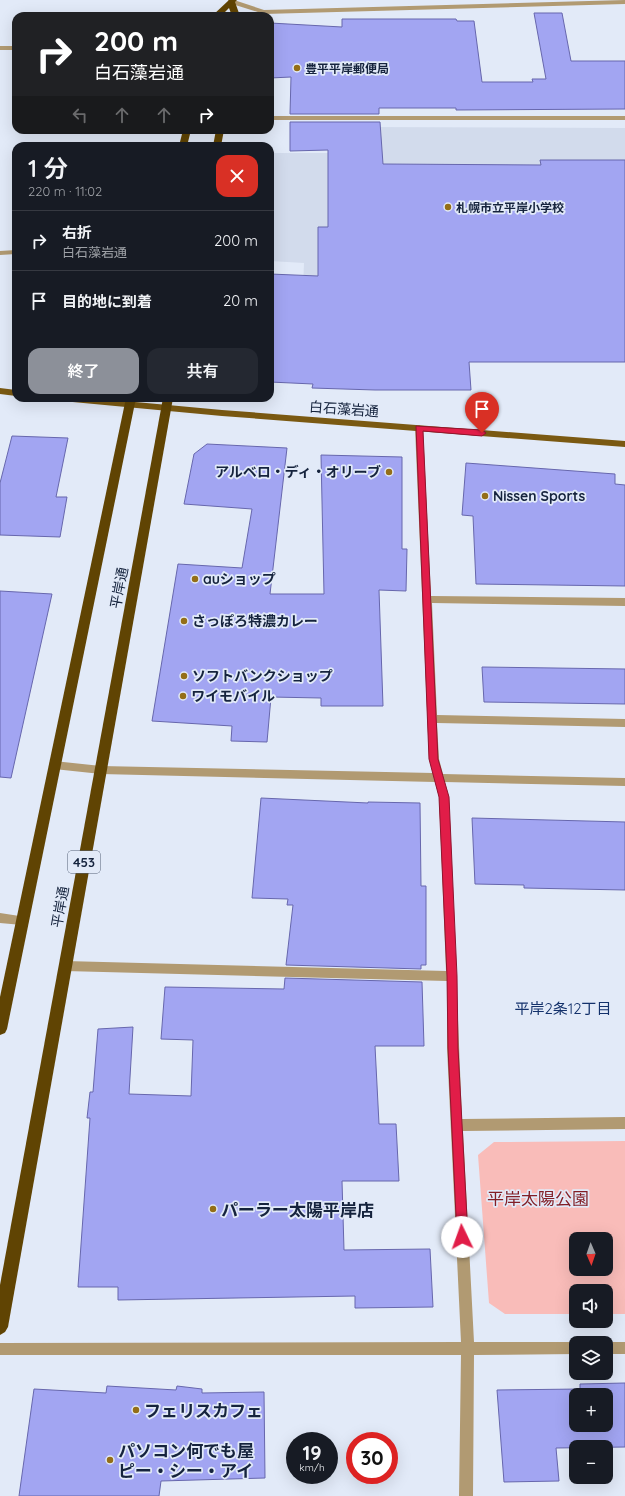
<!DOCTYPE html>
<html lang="ja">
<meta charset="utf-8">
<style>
:root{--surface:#171b24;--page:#242831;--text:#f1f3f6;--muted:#9ea1a6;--line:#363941;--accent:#8c9099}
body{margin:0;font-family:Quicksand,"Noto Sans JP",sans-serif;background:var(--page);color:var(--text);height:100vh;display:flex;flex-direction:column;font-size:15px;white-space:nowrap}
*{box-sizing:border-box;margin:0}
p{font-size:13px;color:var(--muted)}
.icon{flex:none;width:22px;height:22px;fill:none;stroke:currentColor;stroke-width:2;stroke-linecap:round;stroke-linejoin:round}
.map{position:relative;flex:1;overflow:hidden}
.details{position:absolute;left:12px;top:142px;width:262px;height:260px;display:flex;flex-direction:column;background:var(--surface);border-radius:12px;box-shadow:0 4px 16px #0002}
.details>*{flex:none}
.banner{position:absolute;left:12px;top:12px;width:262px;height:122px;border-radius:12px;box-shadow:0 4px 16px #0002;background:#202124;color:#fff;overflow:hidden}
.needle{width:26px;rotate:178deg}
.controls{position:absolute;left:569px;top:1232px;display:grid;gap:8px}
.controls a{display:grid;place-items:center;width:44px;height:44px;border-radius:8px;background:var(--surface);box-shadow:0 4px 16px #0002;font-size:20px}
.speed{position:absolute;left:286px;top:1432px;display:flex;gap:8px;font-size:20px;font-weight:700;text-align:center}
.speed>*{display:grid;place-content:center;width:52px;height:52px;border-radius:50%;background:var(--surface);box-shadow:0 4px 16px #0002;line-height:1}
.speed small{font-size:10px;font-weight:400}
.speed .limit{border:6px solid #d22;background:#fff;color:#111}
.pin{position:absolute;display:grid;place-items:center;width:34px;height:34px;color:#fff;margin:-41px -17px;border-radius:50% 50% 50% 0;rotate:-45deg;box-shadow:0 0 4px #0007}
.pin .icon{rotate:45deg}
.me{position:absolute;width:44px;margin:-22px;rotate:357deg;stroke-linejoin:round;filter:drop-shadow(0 0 3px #0008)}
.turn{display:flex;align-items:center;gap:14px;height:84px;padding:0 16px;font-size:18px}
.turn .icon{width:52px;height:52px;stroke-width:2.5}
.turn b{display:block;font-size:28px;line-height:34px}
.lanes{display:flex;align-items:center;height:38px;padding:0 16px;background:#0003;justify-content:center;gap:20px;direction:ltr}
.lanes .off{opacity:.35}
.round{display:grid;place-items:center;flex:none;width:42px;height:42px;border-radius:12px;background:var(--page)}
.headline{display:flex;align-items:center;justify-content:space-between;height:68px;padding:0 16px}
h1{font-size:24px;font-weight:600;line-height:30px}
.button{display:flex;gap:8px;margin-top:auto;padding:8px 16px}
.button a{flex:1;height:46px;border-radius:12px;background:var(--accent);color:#fff;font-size:16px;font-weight:600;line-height:46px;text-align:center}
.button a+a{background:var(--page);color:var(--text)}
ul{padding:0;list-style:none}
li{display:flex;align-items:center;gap:12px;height:60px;padding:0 16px;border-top:1px solid var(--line)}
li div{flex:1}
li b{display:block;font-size:15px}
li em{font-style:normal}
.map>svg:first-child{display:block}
.built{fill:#d2dbec}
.green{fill:#f9bcb9;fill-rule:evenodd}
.building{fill:#a2a5f2;stroke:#6767ad;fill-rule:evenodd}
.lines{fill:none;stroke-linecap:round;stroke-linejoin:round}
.minor{fill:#b19a72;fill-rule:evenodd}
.major{fill:#7a5912;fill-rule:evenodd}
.highway{fill:#604403;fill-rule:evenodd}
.route{fill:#e11d48;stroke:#92132f}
.poi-dot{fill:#946e17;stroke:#e2eaf8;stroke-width:1.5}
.labels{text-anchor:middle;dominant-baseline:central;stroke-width:3.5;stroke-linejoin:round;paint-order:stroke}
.far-poi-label{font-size:12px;font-weight:bold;fill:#15233d;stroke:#e2eaf8;text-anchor:start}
.shield{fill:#e2eaf8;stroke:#525f75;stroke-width:1}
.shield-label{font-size:13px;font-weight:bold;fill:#15233d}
.street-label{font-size:14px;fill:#15233d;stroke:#e2eaf8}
.poi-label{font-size:14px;font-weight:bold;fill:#15233d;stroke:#e2eaf8;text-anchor:start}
.neighbourhood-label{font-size:15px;fill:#13316b;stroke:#e2eaf8}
.near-park-label{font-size:17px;fill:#821f26;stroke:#e2eaf8}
.near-poi-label{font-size:17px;font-weight:bold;fill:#15233d;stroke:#e2eaf8;text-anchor:start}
</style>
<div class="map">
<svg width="625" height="1496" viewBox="0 0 625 1496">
<rect width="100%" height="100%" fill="#e2eaf8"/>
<path class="built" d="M 360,127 L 625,128 L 625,310 L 302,312 L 304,263 L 270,261 L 270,153 L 357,153 Z"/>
<path class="green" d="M 625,1141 L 625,1314 L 606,1314 L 606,1291 L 576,1291 L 576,1314 L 505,1314 L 489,1303 L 478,1155 L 494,1142 ZM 576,1239 L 606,1239 L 606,1269 L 576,1269 Z"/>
<g class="building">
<path d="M 534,13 L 562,13 L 571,61 L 625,61 L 625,109 L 456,110 L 456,108 L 379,108 L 379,114 L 290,114 L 291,77 L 270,78 L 270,23 L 342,27 L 342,19 L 456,19 L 457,21 L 474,21 L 482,82 L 533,82 L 532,79 L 546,79 Z"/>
<path d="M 290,122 L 380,122 L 383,164 L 541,165 L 540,160 L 625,160 L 625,362 L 469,362 L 471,390 L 375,390 L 312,388 L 313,384 L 270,382 L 270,274 L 318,276 L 318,227 L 328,227 L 328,150 L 290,151 Z"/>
<path d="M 12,436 L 68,438 L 56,497 L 67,497 L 60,537 L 0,535 L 0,483 Z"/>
<path d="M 207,444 L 287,448 L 270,594 L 324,594 L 321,455 L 402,457 L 402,549 L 407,549 L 406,591 L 379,590 L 383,706 L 321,706 L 321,698 L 271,697 L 267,742 L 231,741 L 232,726 L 152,721 L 178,564 L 242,568 L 252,509 L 184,504 L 194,454 Z"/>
<path d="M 466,463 L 615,474 L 615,484 L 625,485 L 625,586 L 476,584 L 473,516 L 462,515 Z"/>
<path d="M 0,591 L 52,594 L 11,778 L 0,777 Z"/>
<path d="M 482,667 L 625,669 L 625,704 L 484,702 Z"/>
<path d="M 261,798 L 368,803 L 368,802 L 420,803 L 421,886 L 426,886 L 426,965 L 421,965 L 421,969 L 286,965 L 293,905 L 287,905 L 288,899 L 252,898 Z"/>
<path d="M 472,818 L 625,822 L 625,890 L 524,888 L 524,885 L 475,884 Z"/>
<path d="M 285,978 L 422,982 L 424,1046 L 375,1046 L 379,1124 L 396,1124 L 399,1181 L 342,1181 L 344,1250 L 430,1249 L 433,1307 L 355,1308 L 355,1296 L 118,1300 L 118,1287 L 78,1287 L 90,1118 L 87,1118 L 90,1092 L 93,1092 L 98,1029 L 133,1027 L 129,1094 L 191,1096 L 193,1040 L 161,1039 L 165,987 L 284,989 Z"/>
<path d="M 625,1383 L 625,1447 L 556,1448 L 559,1481 L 504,1482 L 497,1390 L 580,1389 L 580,1384 ZM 576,1395 L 606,1395 L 606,1425 L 576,1425 Z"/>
<path d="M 107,1386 L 176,1390 L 177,1386 L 202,1389 L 202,1393 L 264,1392 L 265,1478 L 161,1481 L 159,1496 L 19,1496 L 34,1389 L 106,1393 Z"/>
</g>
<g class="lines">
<g class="minor">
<path d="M 228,0 L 234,0 L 264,10 L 625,0 L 625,4 L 264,14 L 229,3 Z"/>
<rect x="0" y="46" width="16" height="4"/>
<rect x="270" y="116" width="355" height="4"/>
<path d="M 16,250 L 16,254 L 0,255 L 0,251 Z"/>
<path d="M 419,425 L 423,428 L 431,596 L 625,598 L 625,606 L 432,603 L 437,715 L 625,719 L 625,727 L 437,723 L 439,759 L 443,774 L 625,778 L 625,786 L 445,782 L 449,797 L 462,1119 L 625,1117 L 625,1129 L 463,1131 L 474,1342 L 576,1342 L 579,1343 L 576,1343 L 576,1354 L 474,1355 L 473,1496 L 459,1496 L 461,1355 L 0,1355 L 0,1343 L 461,1342 L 447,1048 L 447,981 L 65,971 L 61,969 L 59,966 L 61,963 L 65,961 L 446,971 L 439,797 L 435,782 L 101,774 L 54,769 L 50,768 L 49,765 L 50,762 L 54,761 L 101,766 L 433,773 L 429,759 L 415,428 Z"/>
<path d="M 0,913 L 26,917 L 27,920 L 26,923 L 22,925 L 0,923 Z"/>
<path d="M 606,1342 L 625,1342 L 625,1354 L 606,1354 L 606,1343 L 603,1343 Z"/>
</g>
<g class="major">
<path d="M 0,388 L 16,390 L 16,396 L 0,394 Z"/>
<path d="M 58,398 L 92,398 L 222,410 L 625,441 L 625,447 L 222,416 L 62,401 Z"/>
</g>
<g class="highway">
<path d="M 229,0 L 237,0 L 235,2 L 240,16 L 232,16 L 229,8 L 221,16 L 212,16 Z"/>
<path d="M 183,130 L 191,130 L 187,146 L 179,146 Z"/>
<path d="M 216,130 L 224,130 L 221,146 L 213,146 Z"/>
<path d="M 126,398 L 136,398 L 7,1029 L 5,1033 L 0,1035 L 0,997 Z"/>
<path d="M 163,398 L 173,398 L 8,1327 L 5,1332 L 0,1335 L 0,1285 Z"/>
</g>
</g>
<path class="route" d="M 416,426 L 482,430 L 486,433 L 482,436 L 423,431 L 438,759 L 449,797 L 457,976 L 458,1048 L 468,1237 L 466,1241 L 462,1243 L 459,1241 L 457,1237 L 448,1048 L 447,976 L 439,797 L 429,759 Z"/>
<g class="poi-dot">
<circle cx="297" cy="68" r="4"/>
<circle cx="448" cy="207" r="4"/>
<circle cx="389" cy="472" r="4"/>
<circle cx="485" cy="496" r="4"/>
<circle cx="195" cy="579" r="4"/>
<circle cx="184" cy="621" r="4"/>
<circle cx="184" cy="676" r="4"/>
<circle cx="183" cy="696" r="4"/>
<circle cx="213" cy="1209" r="4"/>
<circle cx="136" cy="1410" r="4"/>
<circle cx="110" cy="1460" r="4"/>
</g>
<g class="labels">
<g class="far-poi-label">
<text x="305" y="68">豊平平岸郵便局</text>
<text x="456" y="207">札幌市立平岸小学校</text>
</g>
<rect class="shield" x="68" y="851" width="32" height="22" rx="3"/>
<g class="shield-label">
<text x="84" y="862">453</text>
</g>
<g class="street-label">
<text transform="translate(344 409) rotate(4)">白石藻岩通</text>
<text transform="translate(119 588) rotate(-79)">平岸通</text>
<text transform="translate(60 907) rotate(-80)">平岸通</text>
</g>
<g class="poi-label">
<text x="381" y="472" text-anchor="end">アルベロ・ディ・オリーブ</text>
<text x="493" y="496">Nissen Sports</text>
<text x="203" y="579">auショップ</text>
<text x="192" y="621">さっぽろ特濃カレー</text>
<text x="192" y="676">ソフトバンクショップ</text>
<text x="191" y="696">ワイモバイル</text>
</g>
<g class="neighbourhood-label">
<text x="563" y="1008">平岸2条12丁目</text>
</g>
<g class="near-park-label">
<text x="538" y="1198">平岸太陽公園</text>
</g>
<g class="near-poi-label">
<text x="221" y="1209">パーラー太陽平岸店</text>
<text x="144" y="1410">フェリスカフェ</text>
<text x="118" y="1450">パソコン何でも屋<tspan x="118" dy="20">ピー・シー・アイ</tspan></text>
</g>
</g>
</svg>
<div class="controls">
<a><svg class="needle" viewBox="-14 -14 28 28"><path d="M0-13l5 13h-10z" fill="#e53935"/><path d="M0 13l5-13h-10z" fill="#9ea1a6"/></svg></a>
<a><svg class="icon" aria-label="sound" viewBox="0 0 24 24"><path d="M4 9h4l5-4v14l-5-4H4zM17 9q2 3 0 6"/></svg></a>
<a><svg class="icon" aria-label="layers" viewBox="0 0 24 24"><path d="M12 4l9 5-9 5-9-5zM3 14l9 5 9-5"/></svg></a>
<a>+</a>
<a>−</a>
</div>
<div class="speed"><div>19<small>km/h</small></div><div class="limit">30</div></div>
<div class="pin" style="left:482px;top:433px;background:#d93025"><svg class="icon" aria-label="arrive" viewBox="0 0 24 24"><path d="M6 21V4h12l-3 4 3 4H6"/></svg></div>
<svg class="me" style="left:462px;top:1237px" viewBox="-20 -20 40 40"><circle r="19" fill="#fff"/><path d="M0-13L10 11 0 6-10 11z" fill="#e11d48"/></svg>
<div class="banner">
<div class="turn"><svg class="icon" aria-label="right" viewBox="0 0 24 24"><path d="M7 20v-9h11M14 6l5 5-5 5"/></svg><div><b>200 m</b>白石藻岩通</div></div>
<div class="lanes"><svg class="icon off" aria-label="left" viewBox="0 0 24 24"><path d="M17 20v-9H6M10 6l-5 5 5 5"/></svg><svg class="icon off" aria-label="ahead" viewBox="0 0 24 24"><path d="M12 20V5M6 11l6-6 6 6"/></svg><svg class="icon off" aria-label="ahead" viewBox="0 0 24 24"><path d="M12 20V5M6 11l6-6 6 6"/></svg><svg class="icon" aria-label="right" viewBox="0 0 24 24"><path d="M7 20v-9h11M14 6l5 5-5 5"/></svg></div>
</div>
<section class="details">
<div class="headline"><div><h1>1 分</h1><p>220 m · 11:02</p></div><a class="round" style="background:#d93025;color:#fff"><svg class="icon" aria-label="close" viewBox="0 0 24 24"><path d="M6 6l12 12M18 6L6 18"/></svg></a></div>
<ul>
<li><svg class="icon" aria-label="right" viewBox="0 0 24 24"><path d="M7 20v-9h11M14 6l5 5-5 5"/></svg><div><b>右折</b><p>白石藻岩通</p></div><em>200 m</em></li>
<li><svg class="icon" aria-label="arrive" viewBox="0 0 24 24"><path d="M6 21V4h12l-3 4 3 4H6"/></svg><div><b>目的地に到着</b></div><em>20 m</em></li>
</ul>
<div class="button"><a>終了</a><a>共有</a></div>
</section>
</div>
